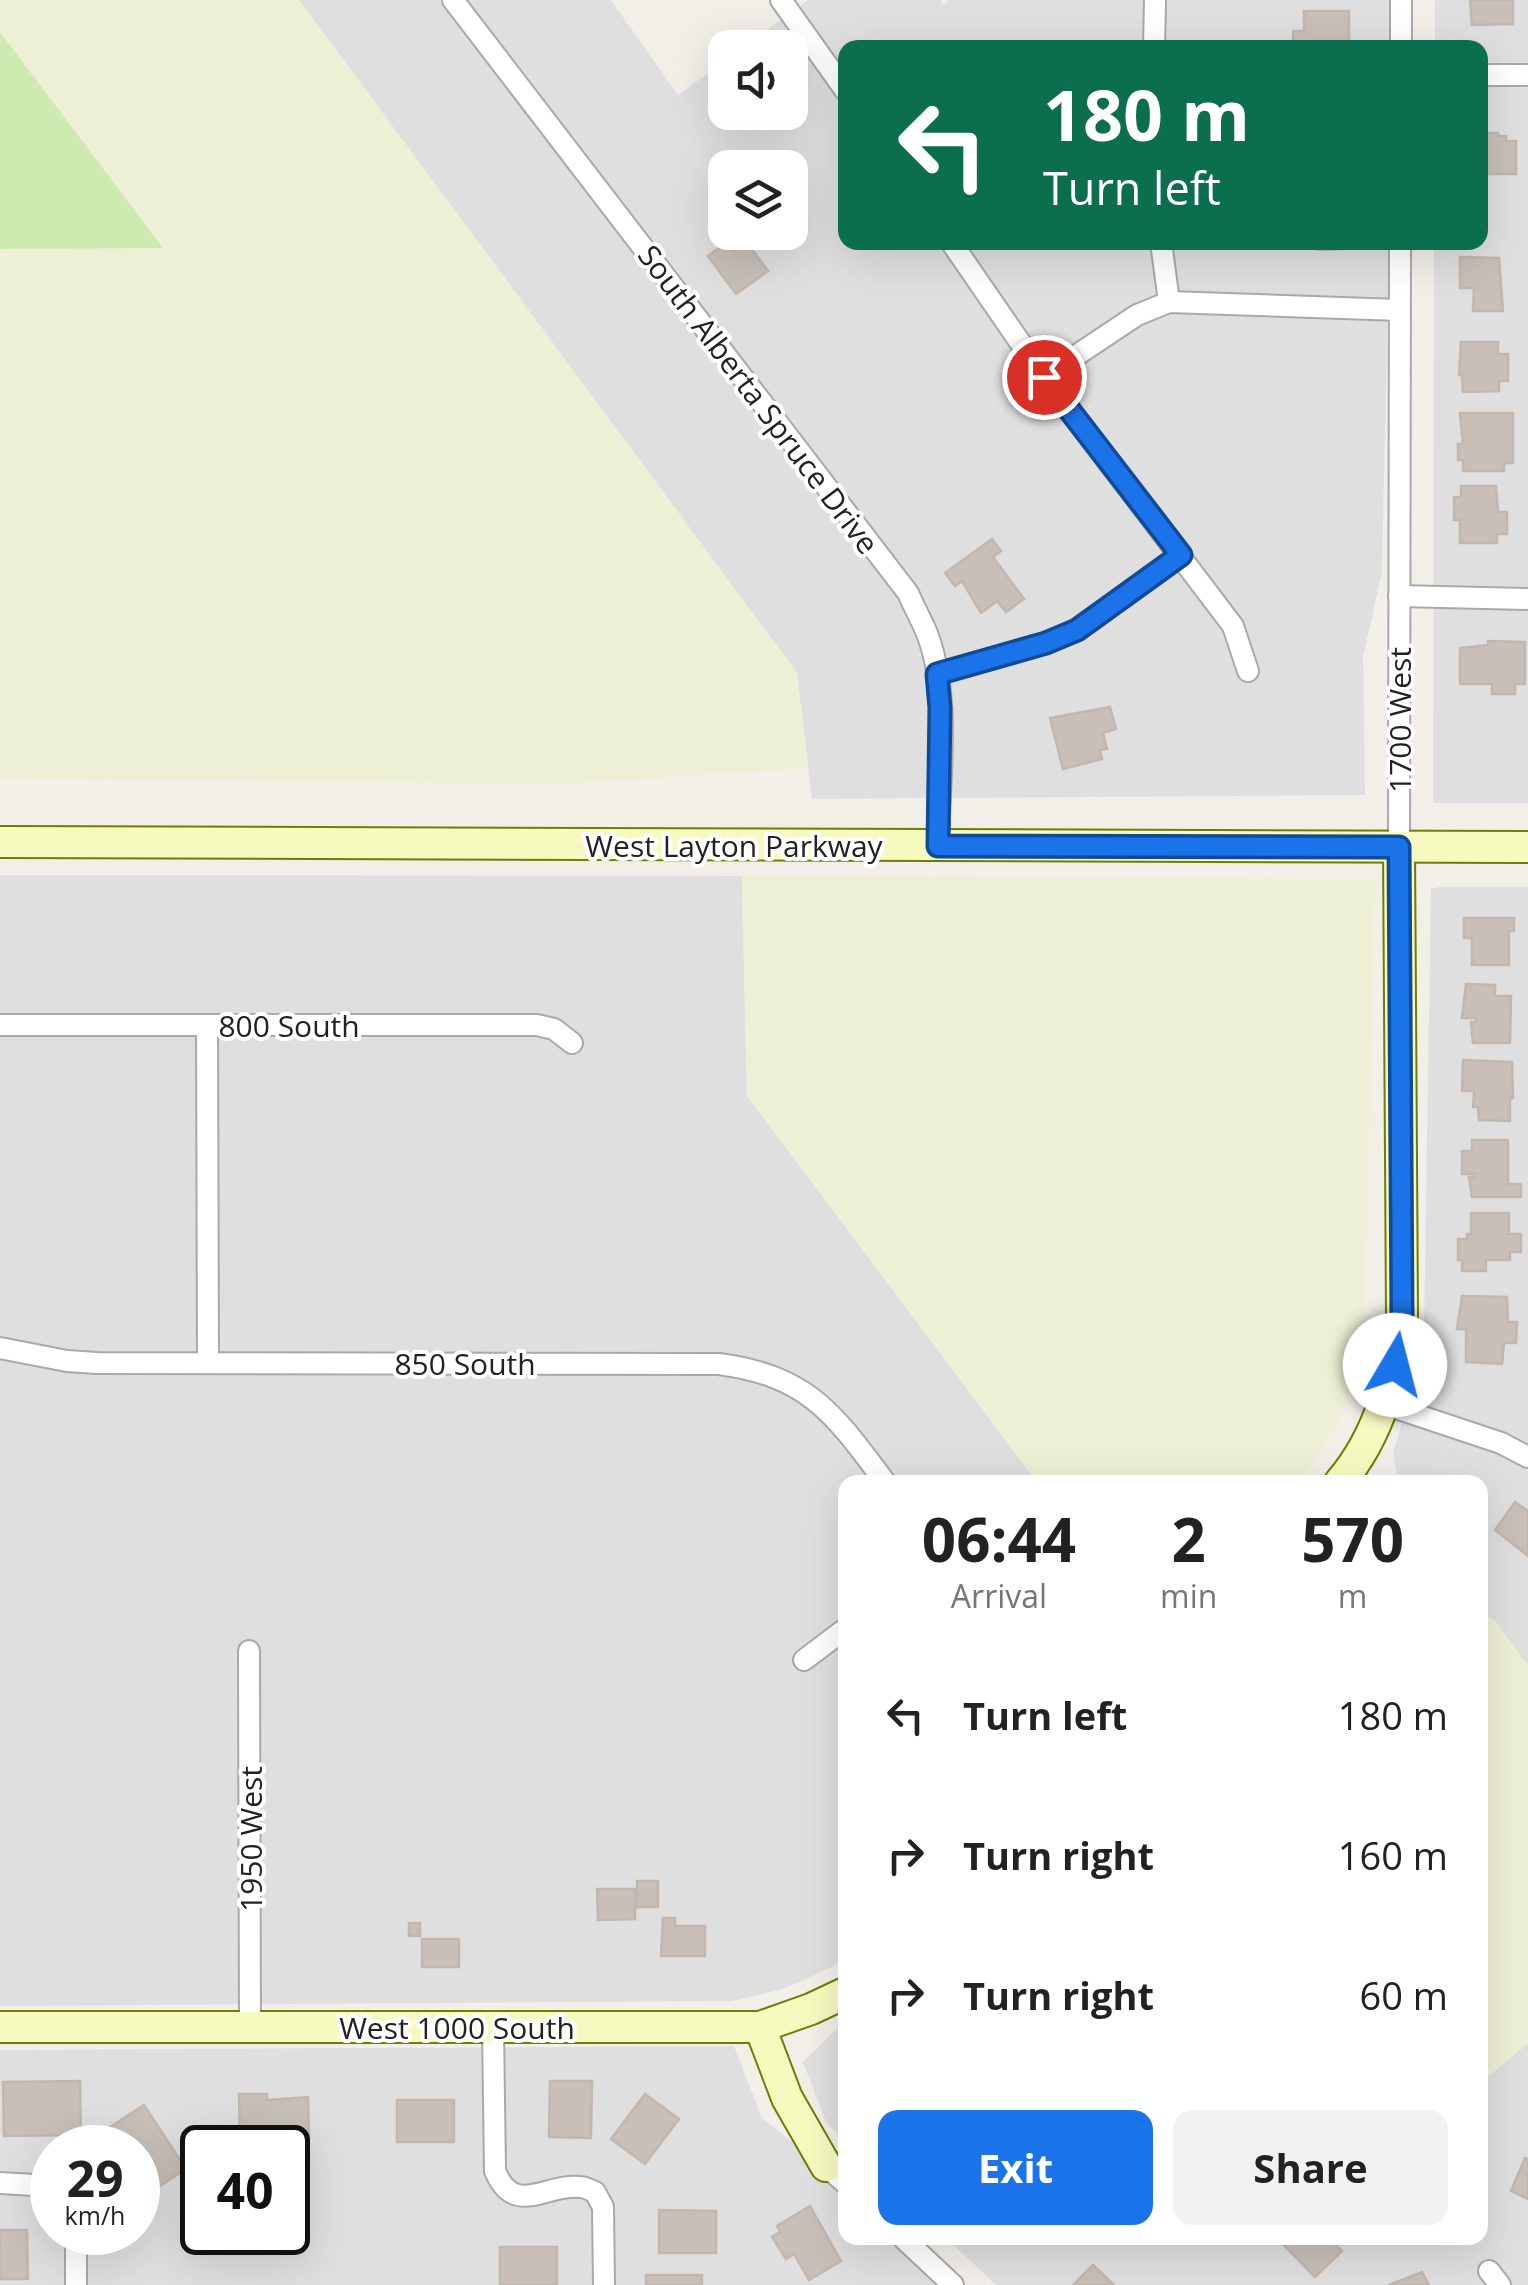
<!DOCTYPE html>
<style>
:root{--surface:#fff;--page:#f2f2f2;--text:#222;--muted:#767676;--accent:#1a73e8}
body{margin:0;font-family:"Open Sans",sans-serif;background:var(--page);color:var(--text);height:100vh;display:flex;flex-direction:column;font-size:38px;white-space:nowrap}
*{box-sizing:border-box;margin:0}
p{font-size:32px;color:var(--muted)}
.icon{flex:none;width:55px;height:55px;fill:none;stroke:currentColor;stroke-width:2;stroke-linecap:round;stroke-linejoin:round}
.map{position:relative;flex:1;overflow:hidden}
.panel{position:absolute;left:838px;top:1475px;width:650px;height:770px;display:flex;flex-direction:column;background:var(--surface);border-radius:20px;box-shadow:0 10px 40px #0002}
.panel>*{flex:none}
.hud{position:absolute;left:838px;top:40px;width:650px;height:210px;border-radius:20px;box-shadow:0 10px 40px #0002;background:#0b6e4f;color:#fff;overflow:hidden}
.fabs{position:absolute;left:708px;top:30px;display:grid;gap:20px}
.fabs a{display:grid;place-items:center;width:100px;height:100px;border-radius:20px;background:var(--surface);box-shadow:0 10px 40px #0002;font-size:50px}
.speed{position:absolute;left:30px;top:2125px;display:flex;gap:20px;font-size:50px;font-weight:700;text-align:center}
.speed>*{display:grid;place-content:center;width:130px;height:130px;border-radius:50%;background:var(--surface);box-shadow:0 10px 40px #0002;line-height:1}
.speed small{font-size:25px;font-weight:400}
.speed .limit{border:5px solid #111;border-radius:15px;background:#fff;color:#111}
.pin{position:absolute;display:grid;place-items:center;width:85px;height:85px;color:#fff;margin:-42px;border:5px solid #fff;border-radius:50%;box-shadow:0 2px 10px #0007}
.me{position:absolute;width:110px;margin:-55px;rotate:8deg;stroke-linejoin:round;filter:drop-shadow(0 0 8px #0008)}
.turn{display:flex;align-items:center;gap:35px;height:210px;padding:0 40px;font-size:45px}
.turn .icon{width:130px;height:130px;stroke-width:2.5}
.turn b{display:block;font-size:70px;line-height:85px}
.eta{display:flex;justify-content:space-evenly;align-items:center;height:170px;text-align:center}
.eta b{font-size:60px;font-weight:700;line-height:70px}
.primary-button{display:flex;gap:20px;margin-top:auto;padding:20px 40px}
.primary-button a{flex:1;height:115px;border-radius:20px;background:var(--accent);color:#fff;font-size:40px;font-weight:700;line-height:115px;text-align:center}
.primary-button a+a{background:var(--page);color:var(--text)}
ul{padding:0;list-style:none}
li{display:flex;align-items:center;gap:30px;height:140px;padding:0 40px}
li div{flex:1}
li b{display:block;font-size:38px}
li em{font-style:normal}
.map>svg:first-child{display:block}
.residential{fill:#e0dfdf;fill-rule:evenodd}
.farmland{fill:#eef0d5}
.grass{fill:#cdebb0}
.building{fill:#c7bfb8;stroke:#c4b6ab;stroke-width:2.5}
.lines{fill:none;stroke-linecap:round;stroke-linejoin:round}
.street-casing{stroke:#a9a9a9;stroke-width:24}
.secondary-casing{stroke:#707d05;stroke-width:34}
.street{stroke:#fff;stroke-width:20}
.secondary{stroke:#f7fabf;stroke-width:30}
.route-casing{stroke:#114b97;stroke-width:25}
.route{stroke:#1a73e8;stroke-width:18}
.labels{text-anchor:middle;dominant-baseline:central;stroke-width:8;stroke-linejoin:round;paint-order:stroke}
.street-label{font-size:30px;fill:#222;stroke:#fff}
</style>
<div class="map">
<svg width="1528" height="2285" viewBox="0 0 1528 2285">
<rect width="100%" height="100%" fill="#f2efe9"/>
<g class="residential">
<path d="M 299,0 L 611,0 L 678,95 L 725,61 L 725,112 L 790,112 L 790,48 L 743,47 L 808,0 L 941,0 L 944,5 L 949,0 L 1394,0 L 1393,47 L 845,48 L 845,242 L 1389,243 L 1382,572 L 1363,657 L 1365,795 L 812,799 L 797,673 ZM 725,168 L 790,168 L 790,232 L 725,232 Z"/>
<path d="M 1435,0 L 1528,0 L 1528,803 L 1433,803 L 1434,243 L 1480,242 L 1480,48 L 1435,47 Z"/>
<path d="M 0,875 L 742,876 L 747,1096 L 1037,1482 L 845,1482 L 845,1956 L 832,1967 L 783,1989 L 732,2001 L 0,2006 Z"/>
<path d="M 1439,887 L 1528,887 L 1528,1666 L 1495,1621 L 1480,1612 L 1480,1482 L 1398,1482 L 1393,1452 L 1419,1369 L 1424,1330 L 1431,889 Z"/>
<path d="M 845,2021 L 845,2141 L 827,2124 L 803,2062 Z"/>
<path d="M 1528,2043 L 1528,2285 L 996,2285 L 946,2238 L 1480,2238 L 1480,2083 Z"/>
<path d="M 734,2046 L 762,2118 L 845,2183 L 845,2238 L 903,2238 L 953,2285 L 0,2285 L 0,2050 ZM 52,2148 L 138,2148 L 138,2232 L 52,2232 ZM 202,2148 L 288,2148 L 288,2232 L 202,2232 Z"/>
</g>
<g class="farmland">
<path d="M 0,0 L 299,0 L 797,673 L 807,768 L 566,784 L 0,778 L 0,249 L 162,247 L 0,32 Z"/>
<path d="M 742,876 L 1375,879 L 1365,1304 L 1361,1343 L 1352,1386 L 1337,1425 L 1300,1482 L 1037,1482 L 747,1096 Z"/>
<path d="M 1480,1612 L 1495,1621 L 1528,1666 L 1528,2043 L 1480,2083 Z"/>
</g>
<path class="grass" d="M 0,32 L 163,248 L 0,249 Z"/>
<g class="building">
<path d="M 1470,0 L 1513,0 L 1513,24 L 1472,25 Z"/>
<path d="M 1304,11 L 1349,11 L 1349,42 L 1341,42 L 1341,48 L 1304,48 L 1304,43 L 1293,43 L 1293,31 L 1304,31 Z"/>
<path d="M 1484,133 L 1498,133 L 1498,136 L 1506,136 L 1506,141 L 1516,141 L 1516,174 L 1486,174 L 1486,179 L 1480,179 L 1480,141 L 1484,141 Z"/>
<path d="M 746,241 L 768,271 L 736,294 L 708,256 L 727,242 L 734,251 Z"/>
<path d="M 1289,242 L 1348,242 L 1348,244 L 1341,244 L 1341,249 L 1318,250 L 1318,248 L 1289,248 Z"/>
<path d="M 1460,257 L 1499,258 L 1503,311 L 1473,311 L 1474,288 L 1460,288 Z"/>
<path d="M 1461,342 L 1498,342 L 1498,354 L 1508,354 L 1508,381 L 1499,381 L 1499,391 L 1463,392 L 1462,375 L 1459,375 Z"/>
<path d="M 1460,413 L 1513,413 L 1513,463 L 1504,463 L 1504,471 L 1463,471 L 1463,460 L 1458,460 L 1458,444 L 1463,444 Z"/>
<path d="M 1461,486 L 1496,486 L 1498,512 L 1507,512 L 1507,534 L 1497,534 L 1497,543 L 1460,543 L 1460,520 L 1454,520 L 1454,497 L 1461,497 Z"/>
<path d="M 992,539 L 1001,551 L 993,557 L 1024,599 L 1006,612 L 997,601 L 981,613 L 962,581 L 955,586 L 945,573 Z"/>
<path d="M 1488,641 L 1525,642 L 1525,684 L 1515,684 L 1515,694 L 1492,694 L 1492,684 L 1460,684 L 1460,648 L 1488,645 Z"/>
<path d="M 1110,707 L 1116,729 L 1103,733 L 1107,749 L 1100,750 L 1102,759 L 1063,769 L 1050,718 Z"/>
<path d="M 1464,918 L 1514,918 L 1514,931 L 1509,931 L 1509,965 L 1472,965 L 1472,938 L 1464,938 Z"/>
<path d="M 1466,984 L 1495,985 L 1495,996 L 1511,996 L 1510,1043 L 1473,1043 L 1471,1022 L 1476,1022 L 1476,1018 L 1462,1018 Z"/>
<path d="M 1463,1060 L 1512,1062 L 1513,1098 L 1510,1098 L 1510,1121 L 1479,1120 L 1478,1107 L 1473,1107 L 1474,1091 L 1462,1091 Z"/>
<path d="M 1472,1140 L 1508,1140 L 1508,1184 L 1521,1184 L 1521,1197 L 1472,1197 L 1469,1177 L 1475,1177 L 1475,1174 L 1462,1174 L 1462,1151 L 1472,1151 Z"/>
<path d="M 1471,1213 L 1509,1213 L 1509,1234 L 1521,1234 L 1521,1252 L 1510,1252 L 1510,1260 L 1486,1260 L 1486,1271 L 1462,1271 L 1462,1260 L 1458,1260 L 1458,1239 L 1467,1239 L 1467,1234 L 1471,1234 Z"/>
<path d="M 1462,1296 L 1507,1297 L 1508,1322 L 1517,1322 L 1516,1343 L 1504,1343 L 1502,1364 L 1466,1362 L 1466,1329 L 1457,1329 Z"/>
<path d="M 1433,1476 L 1444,1480 L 1446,1476 L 1457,1482 L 1431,1482 Z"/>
<path d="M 1515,1502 L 1528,1511 L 1528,1556 L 1495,1530 Z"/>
<rect x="637" y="1881" width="21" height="26"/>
<path d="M 597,1889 L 635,1889 L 635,1919 L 598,1920 Z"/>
<path d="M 663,1918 L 675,1918 L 675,1926 L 705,1926 L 705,1956 L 661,1956 Z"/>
<rect x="409" y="1923" width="11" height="13"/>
<rect x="422" y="1939" width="37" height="28"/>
<path d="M 80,2081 L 81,2135 L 4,2136 L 3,2082 Z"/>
<path d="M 550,2081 L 592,2081 L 591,2138 L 549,2137 Z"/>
<path d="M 239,2094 L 267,2094 L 267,2100 L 308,2097 L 309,2137 L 263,2137 L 263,2144 L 240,2144 Z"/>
<path d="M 645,2094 L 679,2119 L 645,2164 L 611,2139 Z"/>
<rect x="397" y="2100" width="57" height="42"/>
<path d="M 144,2105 L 186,2169 L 140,2199 L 138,2148 L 106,2148 L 98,2135 Z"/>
<path d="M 1525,2158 L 1528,2159 L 1528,2199 L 1511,2191 Z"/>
<path d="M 810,2206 L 841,2261 L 809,2280 L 794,2254 L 786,2259 L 772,2237 L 780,2232 L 777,2226 Z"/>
<path d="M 659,2210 L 716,2211 L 716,2253 L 659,2253 Z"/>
<path d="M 0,2230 L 27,2230 L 28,2279 L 0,2279 Z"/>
<path d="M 1288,2238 L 1329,2238 L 1342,2251 L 1315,2277 L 1282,2243 Z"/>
<rect x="500" y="2247" width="57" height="38"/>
<path d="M 1093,2265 L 1114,2285 L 1073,2285 Z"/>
<path d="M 1422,2272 L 1429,2285 L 1389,2285 Z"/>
<rect x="646" y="2275" width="56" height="10"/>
</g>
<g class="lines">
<g class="street-casing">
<g id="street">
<path d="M 453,0 L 908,593 C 914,607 922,621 928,636 C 951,700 939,778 938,846"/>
<path d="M 781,0 L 845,90"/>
<path d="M 1401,0 L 1401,48"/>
<path d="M 1154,48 L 1155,0"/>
<path d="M 1480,75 L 1528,75"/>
<path d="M 951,242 L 1044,377 L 1233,626 L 1248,671"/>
<path d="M 1161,242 L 1169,302"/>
<path d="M 1044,377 L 1137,315 L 1169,302 L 1399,310"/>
<path d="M 1399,596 L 1528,599"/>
<path d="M 937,674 L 1046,643 L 1077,630 L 1181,555"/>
<path d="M 1399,847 L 1400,242"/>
<path d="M 0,1025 L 537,1025 L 554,1029 L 572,1043"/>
<path d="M 207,1025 L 208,1363"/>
<path d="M 0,1348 L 67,1361 L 97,1363 L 719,1364 C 809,1376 834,1414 885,1482"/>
<path d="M 1384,1404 L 1501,1443 L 1528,1457"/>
<path d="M 249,1651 L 250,2027"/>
<path d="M 804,1660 L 845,1629"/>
<path d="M 493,2028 L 495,2171 C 515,2218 546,2183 580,2187 C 585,2187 590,2190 595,2192 L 603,2207 L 604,2285"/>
<path d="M 826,2166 L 845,2183"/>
<path d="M 0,2183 L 52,2186"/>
<path d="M 76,2232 L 76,2285"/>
<path d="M 903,2238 L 953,2285"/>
<path d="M 1489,2271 L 1500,2285"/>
</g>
</g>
<g class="secondary-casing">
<g id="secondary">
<path d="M 0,842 L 1528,847"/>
<path d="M 1340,1482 C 1381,1434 1394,1376 1402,1315 L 1399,847"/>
<path d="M 0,2027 L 760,2027 L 811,2009 L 845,1993"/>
<path d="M 760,2027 L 787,2098 L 826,2166"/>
</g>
</g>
<use href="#street" class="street"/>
<use href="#secondary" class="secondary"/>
</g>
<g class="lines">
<g class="route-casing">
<path id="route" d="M 1044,377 L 1181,555 L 1077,630 L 1046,643 L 937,674 L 940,708 L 938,846 L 1399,847 L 1402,1315 L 1395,1365"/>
</g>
<use href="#route" class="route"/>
</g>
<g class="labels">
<g class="street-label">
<text transform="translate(759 399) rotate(53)">South Alberta Spruce Drive</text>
<text transform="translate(1399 720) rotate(-90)">1700 West</text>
<text x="734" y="845">West Layton Parkway</text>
<text x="289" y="1025">800 South</text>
<text x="465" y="1363">850 South</text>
<text transform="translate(250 1839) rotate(-90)">1950 West</text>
<text x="457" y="2027">West 1000 South</text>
</g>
</g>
</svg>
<div class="fabs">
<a><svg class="icon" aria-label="sound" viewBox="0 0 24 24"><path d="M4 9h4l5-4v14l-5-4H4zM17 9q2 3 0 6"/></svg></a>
<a><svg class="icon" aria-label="layers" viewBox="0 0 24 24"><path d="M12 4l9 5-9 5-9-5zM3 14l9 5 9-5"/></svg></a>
</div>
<div class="speed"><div>29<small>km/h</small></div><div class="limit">40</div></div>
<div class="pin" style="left:1044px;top:377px;background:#d93025"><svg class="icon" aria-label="arrive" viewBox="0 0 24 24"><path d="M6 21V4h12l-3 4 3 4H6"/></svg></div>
<svg class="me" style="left:1395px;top:1365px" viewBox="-20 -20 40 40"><circle r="19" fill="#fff"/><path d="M0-13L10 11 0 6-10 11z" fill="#1a73e8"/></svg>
<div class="hud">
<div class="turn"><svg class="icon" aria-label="left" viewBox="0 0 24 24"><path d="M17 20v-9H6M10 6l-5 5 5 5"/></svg><div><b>180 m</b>Turn left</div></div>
</div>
<section class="panel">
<div class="eta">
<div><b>06:44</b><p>Arrival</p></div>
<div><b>2</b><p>min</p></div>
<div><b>570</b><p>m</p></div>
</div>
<ul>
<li><svg class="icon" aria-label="left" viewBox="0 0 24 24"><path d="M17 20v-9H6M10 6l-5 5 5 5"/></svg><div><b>Turn left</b></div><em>180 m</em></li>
<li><svg class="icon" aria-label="right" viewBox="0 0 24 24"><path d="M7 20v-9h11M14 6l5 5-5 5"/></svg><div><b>Turn right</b></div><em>160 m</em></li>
<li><svg class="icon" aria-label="right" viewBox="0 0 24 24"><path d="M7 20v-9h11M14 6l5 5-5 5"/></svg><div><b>Turn right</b></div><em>60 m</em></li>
</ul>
<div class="primary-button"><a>Exit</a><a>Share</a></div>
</section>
</div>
